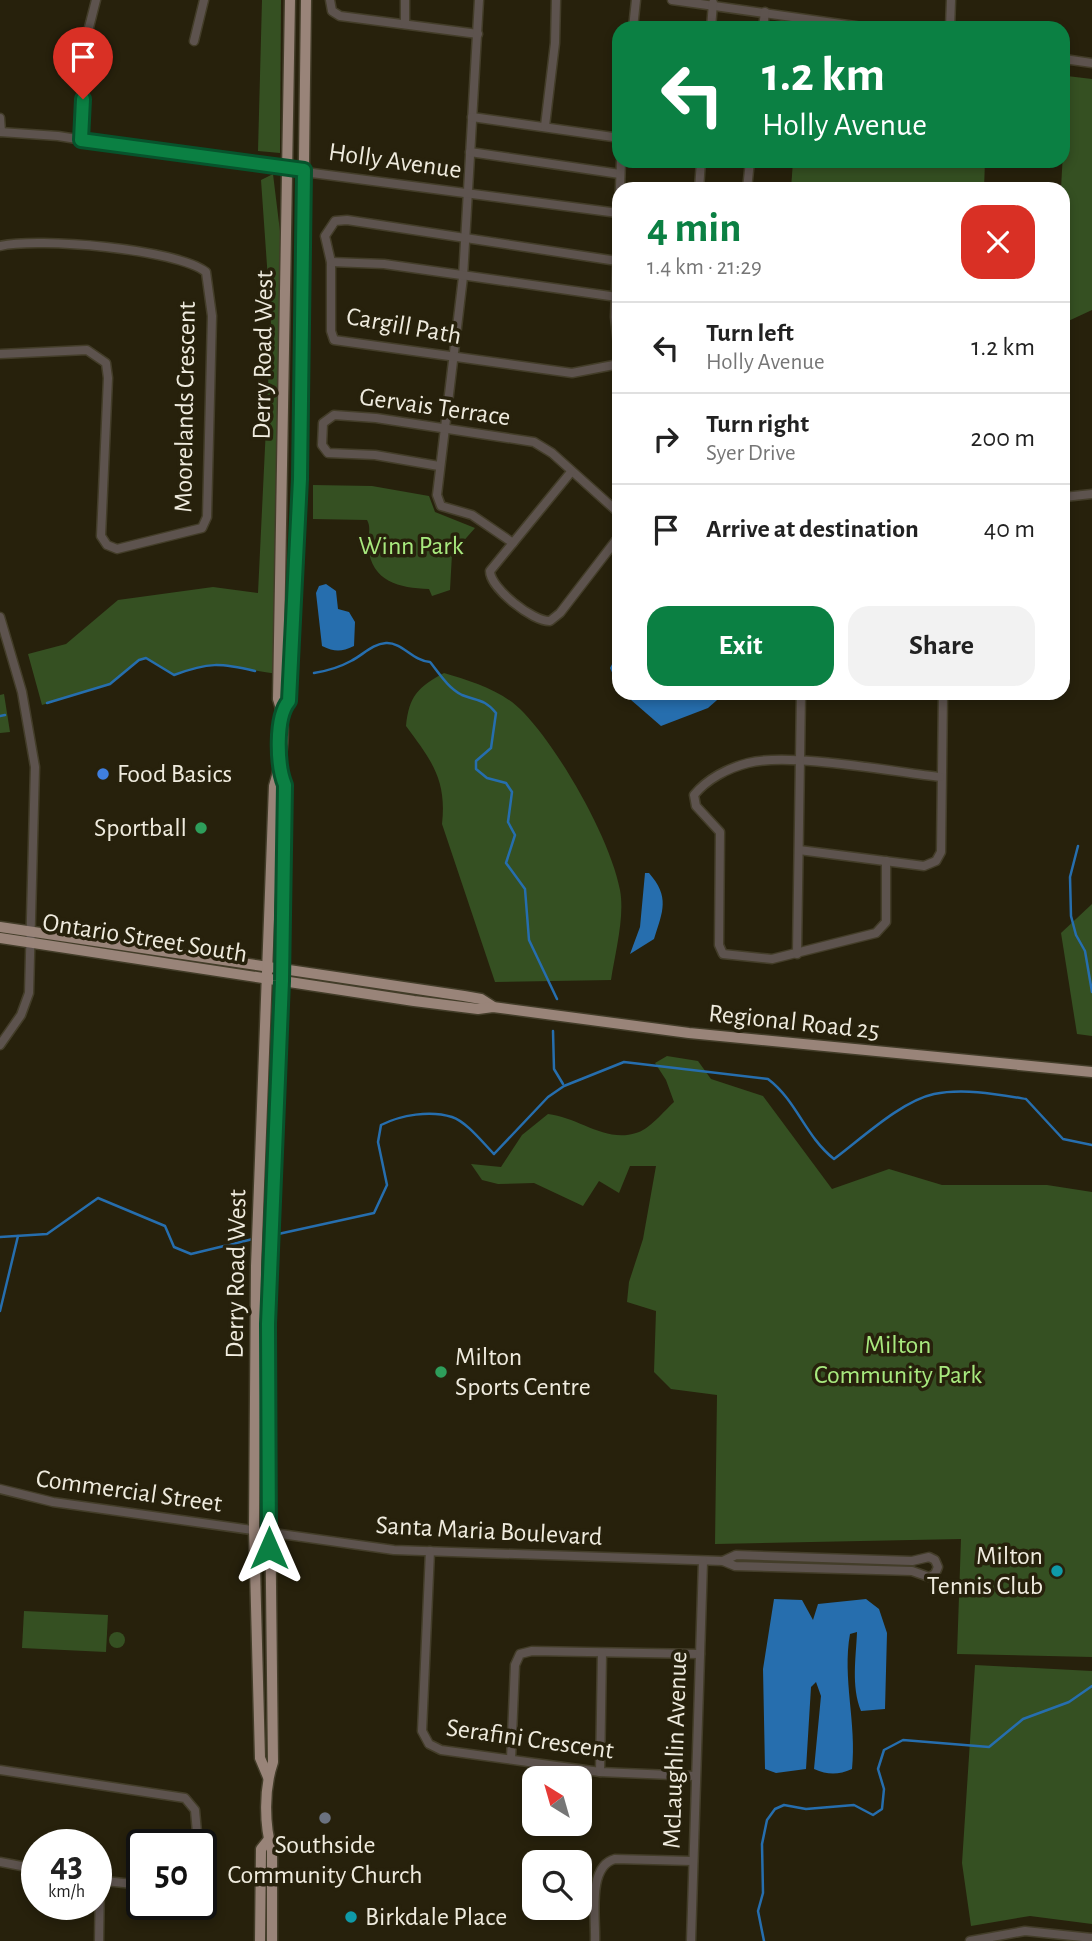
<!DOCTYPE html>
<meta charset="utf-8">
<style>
:root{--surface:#fff;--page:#f2f2f2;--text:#222;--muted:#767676;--line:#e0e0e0;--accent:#0b8043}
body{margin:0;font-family:"Alegreya Sans",sans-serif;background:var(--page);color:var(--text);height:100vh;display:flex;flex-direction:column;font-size:26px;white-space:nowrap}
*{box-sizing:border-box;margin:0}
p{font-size:23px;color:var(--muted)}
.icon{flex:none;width:38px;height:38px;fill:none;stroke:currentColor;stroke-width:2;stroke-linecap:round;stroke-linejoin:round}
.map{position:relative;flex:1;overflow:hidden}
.drawer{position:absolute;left:612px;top:182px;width:458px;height:518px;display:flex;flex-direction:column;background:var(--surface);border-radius:21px;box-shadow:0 4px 10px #0003}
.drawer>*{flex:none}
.guide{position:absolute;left:612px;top:21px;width:458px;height:147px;border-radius:21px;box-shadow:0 4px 10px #0003;background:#0b8043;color:#fff;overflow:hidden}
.needle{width:46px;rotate:323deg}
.controls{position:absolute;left:522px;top:1766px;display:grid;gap:14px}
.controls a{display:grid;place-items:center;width:70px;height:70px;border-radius:14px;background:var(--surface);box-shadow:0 4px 10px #0003;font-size:35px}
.speed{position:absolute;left:21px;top:1829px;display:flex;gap:14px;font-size:35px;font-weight:700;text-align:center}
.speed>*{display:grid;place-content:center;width:91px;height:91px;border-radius:50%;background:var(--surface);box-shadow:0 4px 10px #0003;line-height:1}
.speed small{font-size:18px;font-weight:400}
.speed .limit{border:4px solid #111;border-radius:10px;background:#fff;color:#111}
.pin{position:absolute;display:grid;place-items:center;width:60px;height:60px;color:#fff;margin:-72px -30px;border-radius:50% 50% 50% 0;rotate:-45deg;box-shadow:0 0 7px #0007}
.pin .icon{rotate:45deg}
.me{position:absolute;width:77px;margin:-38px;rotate:0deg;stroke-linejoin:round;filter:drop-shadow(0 0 5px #0008)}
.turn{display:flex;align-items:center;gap:24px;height:147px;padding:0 35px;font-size:32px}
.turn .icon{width:91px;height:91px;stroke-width:2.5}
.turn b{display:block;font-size:49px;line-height:60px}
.round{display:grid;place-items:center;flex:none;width:74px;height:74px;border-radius:21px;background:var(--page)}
.overview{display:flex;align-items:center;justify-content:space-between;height:119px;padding:0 35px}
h1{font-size:42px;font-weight:700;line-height:52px;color:var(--accent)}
.primary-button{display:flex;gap:14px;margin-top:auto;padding:14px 35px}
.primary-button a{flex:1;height:80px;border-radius:21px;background:var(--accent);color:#fff;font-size:28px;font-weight:700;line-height:80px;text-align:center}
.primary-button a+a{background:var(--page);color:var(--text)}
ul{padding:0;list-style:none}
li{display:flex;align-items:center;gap:21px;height:91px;padding:0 35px;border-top:2px solid var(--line)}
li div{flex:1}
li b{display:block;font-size:26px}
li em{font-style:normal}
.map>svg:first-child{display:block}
.green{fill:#355022}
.water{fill:#266eae}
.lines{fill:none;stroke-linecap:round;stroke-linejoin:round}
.stream{stroke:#266eae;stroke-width:2.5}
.minor-casing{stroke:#433d29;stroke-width:11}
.major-casing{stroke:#433d29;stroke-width:13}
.minor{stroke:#5d534e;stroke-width:8}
.major{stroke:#998479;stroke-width:10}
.route-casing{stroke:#07532c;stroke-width:18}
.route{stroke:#0b8043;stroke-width:12}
.shop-dot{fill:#3f7fe0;stroke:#27210c;stroke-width:2.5}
.leisure-dot{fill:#2e9e5b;stroke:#27210c;stroke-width:2.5}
.culture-dot{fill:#0f9aa8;stroke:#27210c;stroke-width:2.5}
.worship-dot{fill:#6b7280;stroke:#27210c;stroke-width:2.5}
.labels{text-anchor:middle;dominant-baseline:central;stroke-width:7;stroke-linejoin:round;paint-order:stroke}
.street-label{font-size:26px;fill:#efebde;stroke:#27210c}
.park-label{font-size:26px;fill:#a8e97e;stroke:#27210c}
.poi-label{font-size:26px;fill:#efebde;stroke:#27210c;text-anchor:start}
</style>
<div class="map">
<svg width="1092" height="1941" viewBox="0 0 1092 1941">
<rect width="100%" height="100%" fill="#27210c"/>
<g class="green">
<path d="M 262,0 L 281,0 L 280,153 L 258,151 Z"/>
<path d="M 1067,76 L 1092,79 L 1092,310 L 1064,323 L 1064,189 L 1061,189 Z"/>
<path d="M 793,161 L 985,161 L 984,189 L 791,189 Z"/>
<path d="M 273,174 L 289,305 L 280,674 C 232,669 222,657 174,675 L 146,658 L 139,660 L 110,684 L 42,705 L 28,654 L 66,644 L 118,600 L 213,587 L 258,593 L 271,323 L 261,180 Z"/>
<path d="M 313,485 L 372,486 L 429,496 L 435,512 L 475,528 L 452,554 L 450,590 L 432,596 L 429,589 C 399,588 372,582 368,547 C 367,537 372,529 367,520 L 313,519 Z"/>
<path d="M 444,673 C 471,681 504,691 524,713 C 560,751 610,838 620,890 C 625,917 615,953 611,980 L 495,982 L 442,824 C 447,779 431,760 406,726 C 409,696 418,687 444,673 Z"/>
<path d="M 4,694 L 10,732 L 0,733 L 0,695 Z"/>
<path d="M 1092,904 L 1092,1036 L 1077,1034 L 1061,933 Z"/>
<path d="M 667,1056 L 698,1061 L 711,1079 L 763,1096 L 832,1189 L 889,1169 L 942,1185 L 1047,1185 L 1092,1192 L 1092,1657 L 957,1654 L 961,1539 L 715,1544 L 717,1395 L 671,1389 L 654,1372 L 656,1311 L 627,1302 L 629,1282 L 643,1239 L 656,1166 L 630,1166 L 619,1193 L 599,1181 L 583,1206 L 534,1183 L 498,1184 L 482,1180 L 471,1164 L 501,1167 L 522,1135 L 548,1114 C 578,1117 605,1143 636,1133 C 649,1130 664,1111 674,1102 L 666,1080 L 655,1063 Z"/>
<path d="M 24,1611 L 108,1615 L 106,1652 L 22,1648 Z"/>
<circle cx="117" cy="1640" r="8"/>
<path d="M 975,1665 L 1092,1671 L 1092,1924 L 1030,1916 L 971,1926 L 962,1863 Z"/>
</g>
<g class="water">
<path d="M 326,584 L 336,591 L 338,609 L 349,612 L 355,622 L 354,646 C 341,652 335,652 322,646 L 316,593 L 319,586 Z"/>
<path d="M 619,651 L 619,688 L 610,668 Z"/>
<path d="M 623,693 L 725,693 L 708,708 L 661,726 Z"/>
<path d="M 645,873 L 649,873 C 670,897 663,911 654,939 L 630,954 L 640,927 Z"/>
<path d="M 774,1599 L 802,1600 L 813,1620 L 818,1604 L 866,1599 L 879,1609 L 887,1633 L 885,1709 L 861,1711 C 851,1686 856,1658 857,1632 L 850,1634 C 842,1678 857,1724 852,1769 C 838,1775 828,1775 814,1769 L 821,1696 L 816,1682 L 811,1687 L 806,1769 L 776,1773 L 765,1769 L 763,1669 Z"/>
</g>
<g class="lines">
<g class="stream">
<path d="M 314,673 C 327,671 340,667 351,661 C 363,655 372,644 386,643 C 402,642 413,661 430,662 C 439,673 448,688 462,695 C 477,701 485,699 496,713 L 491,748 L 476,761 L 476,769 L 487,778 L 506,783 L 512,792 L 508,822 L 515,835 L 506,863 L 525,889 L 529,940 L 557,999"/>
<path d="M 47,703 L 110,684 L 139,660 L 146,658 L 174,675 C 209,662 220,663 255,671"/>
<path d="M 0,716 L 5,715"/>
<path d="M 1078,846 L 1070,877 L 1071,916 L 1076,935 L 1085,951 L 1092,992"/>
<path d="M 553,1031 L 554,1069 L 563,1084"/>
<path d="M 0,1237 L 47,1234 L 98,1198 L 165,1226 L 174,1247 L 191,1254 L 253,1239"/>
<path d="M 260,1238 L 374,1213 L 387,1185 L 378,1142 L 381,1125 C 401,1115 430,1110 452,1117 C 467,1122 483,1143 494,1154 L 548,1097 L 564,1086 L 624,1062 L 768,1079 C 797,1101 805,1136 834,1159 C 861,1139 901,1101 934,1094 C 963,1088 996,1094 1026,1099 L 1063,1139 L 1092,1145"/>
<path d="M 0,1311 L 18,1236"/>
<path d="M 764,1941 L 758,1911 L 763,1893 L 762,1844 L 767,1820 L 775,1809 L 784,1805 L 806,1809 L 854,1805 L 873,1815 L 882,1809 L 884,1789 L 878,1769 L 884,1750 L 903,1740 L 989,1747 L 1023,1719 L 1069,1702 L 1092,1686"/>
</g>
<g class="minor-casing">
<g id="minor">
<path d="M 330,0 L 332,11 L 340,16 L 478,34"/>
<path d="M 479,0 L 463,277 L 437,495 L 441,506 L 472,515 L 513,543"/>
<path d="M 672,0 L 869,28"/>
<path d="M 405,24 L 405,0"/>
<path d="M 633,28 L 636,0"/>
<path d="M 711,28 L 713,3"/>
<path d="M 763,28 L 765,12"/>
<path d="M 950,28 L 951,0"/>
<path d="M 194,41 L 204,0"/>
<path d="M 1064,59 L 1092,63"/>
<path d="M 472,117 L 620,138"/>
<path d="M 0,118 L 1,132"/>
<path d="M 545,126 L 555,43 L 556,0"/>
<path d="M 0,132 L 58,136 L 190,157 L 618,213"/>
<path d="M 81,140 L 85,43 L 96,0"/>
<path d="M 470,152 L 620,174"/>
<path d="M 699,189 L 701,161"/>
<path d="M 747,189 L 750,161"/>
<path d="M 0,246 C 37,237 177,249 206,272 L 212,316 L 207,517 L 202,528 L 117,549 L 107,545 L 101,536 L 108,378 L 106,363 L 87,350 L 0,354"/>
<path d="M 617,261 L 347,220 L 335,221 L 325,236 L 331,262 L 331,331 L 334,340 L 572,373 L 619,364"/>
<path d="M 331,262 L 384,264 L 617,297"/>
<path d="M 620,365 L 615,317 L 621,161"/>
<path d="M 439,466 L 375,455 L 328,453 L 322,445 L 323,423 L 334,415 L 376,418 L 534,442 L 552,453 L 620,514"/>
<path d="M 571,472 L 490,571 C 490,588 533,622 550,621 L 560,613 L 620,535"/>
<path d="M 1064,497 L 1092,494"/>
<path d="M 0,617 L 22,692 L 35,767 L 29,993 L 21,1015 L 0,1045"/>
<path d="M 799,850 L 924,866 L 936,861 L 941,852 L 943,693"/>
<path d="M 886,861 L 886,922 L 876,933 L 772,959 L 723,954 L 719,945 L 720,832 L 696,806 L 694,795 C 707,779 728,768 748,763 C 790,752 894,772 940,777"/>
<path d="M 797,954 L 801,693"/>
<path d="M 0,1489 L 53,1502 L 394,1550 L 723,1561"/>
<path d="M 430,1551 L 422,1731 L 429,1744 L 441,1750 L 600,1772 L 695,1776"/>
<path d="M 736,1555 L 912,1561 L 929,1557 L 935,1560 L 938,1567 L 935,1574 L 929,1577 L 912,1571 L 735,1566 L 723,1561 Z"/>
<path d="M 511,1759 L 515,1665 L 520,1654 L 532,1651 L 700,1654"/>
<path d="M 0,1770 L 185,1798 L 195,1810 L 198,1844"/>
<path d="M 600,1772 L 602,1653"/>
<path d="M 0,1862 L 37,1869"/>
<path d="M 96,1880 L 142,1885"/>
<path d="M 99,1941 L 100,1881"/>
<path d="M 595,1941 C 596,1918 587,1866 615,1859 L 692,1861"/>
<path d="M 691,1941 L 703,1561"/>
<path d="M 970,1941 L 1025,1931 L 1092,1938"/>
</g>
</g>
<g class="major-casing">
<g id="major">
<path d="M 281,709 L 289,701 L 300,479 L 306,0"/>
<path d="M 0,927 L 464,996 L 481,999 L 492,1006"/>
<path d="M 0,938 L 414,1001 L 478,1009 L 493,1007 L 689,1033 L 1092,1072"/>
<path d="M 268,1777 L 260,1758 L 254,1530 L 256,1266 L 274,786 C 282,762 287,723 278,699 L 290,0"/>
<path d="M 260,1941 L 261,1849 L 269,1839"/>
<path d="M 272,1941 L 272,1851 C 264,1825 264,1788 273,1762 L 268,1323 L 283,954 L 285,785 L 279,771"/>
</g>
</g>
<use href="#minor" class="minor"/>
<use href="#major" class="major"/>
</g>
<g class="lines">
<g class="route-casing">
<path id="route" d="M 83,99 L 81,140 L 304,170 L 300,479 L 289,701 C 275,717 277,766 285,785 L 282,981 L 268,1324 L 269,1548"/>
</g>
<use href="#route" class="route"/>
</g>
<circle class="shop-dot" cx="103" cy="774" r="7"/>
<g class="leisure-dot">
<circle cx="201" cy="828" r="7"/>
<circle cx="441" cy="1372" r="7"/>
</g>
<g class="culture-dot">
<circle cx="1057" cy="1571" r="7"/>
<circle cx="351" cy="1917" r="7"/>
</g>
<circle class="worship-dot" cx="325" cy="1818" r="7"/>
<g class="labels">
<g class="street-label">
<text transform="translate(395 161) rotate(8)">Holly Avenue</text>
<text transform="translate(404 326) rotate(10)">Cargill Path</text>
<text transform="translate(263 355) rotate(-89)">Derry Road West</text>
<text transform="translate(185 407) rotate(-89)">Moorelands Crescent</text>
<text transform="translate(435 407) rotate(8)">Gervais Terrace</text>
<text transform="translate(145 938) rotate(9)">Ontario Street South</text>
<text transform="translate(794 1022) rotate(6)">Regional Road 25</text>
<text transform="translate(236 1274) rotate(-89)">Derry Road West</text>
<text transform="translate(129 1491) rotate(8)">Commercial Street</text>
<text transform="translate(489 1531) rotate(3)">Santa Maria Boulevard</text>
<text transform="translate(530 1739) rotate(8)">Serafini Crescent</text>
<text transform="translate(675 1750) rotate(-88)">McLaughlin Avenue</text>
</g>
<g class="park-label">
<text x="411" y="546">Winn Park</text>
<text x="898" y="1345">Milton<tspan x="898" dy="30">Community Park</tspan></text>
</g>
<g class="poi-label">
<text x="117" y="774">Food Basics</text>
<text x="187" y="828" text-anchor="end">Sportball</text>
<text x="455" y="1357">Milton<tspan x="455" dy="30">Sports Centre</tspan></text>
<text x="1043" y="1556" text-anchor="end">Milton<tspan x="1043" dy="30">Tennis Club</tspan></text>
<text x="325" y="1845" text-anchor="middle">Southside<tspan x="325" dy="30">Community Church</tspan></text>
<text x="365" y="1917">Birkdale Place</text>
</g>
</g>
</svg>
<div class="controls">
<a><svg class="needle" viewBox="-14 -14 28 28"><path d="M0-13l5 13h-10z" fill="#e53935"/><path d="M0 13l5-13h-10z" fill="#767676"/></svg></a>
<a><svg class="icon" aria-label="search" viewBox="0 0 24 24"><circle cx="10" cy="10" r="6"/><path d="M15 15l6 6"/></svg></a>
</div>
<div class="speed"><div>43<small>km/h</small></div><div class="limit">50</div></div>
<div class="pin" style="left:83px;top:99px;background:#d93025"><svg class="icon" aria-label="arrive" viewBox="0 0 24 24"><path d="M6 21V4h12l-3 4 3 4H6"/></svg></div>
<svg class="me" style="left:269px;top:1548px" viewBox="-20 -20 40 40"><path d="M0-17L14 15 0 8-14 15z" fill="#0b8043" stroke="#fff" stroke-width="4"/></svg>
<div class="guide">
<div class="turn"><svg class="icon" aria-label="left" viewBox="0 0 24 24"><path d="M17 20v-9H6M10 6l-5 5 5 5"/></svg><div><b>1.2 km</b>Holly Avenue</div></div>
</div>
<section class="drawer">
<div class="overview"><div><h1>4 min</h1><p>1.4 km · 21:29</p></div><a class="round" style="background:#d93025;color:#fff"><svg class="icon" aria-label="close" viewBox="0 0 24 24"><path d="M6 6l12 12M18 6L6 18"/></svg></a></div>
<ul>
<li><svg class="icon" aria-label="left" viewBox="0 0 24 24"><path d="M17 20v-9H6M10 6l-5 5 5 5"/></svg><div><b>Turn left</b><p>Holly Avenue</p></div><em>1.2 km</em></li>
<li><svg class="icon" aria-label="right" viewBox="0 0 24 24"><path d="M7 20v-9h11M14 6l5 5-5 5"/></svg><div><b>Turn right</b><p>Syer Drive</p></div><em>200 m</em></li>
<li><svg class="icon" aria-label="arrive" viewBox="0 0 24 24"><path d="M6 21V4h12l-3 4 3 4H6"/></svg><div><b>Arrive at destination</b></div><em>40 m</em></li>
</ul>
<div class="primary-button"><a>Exit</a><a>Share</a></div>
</section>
</div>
